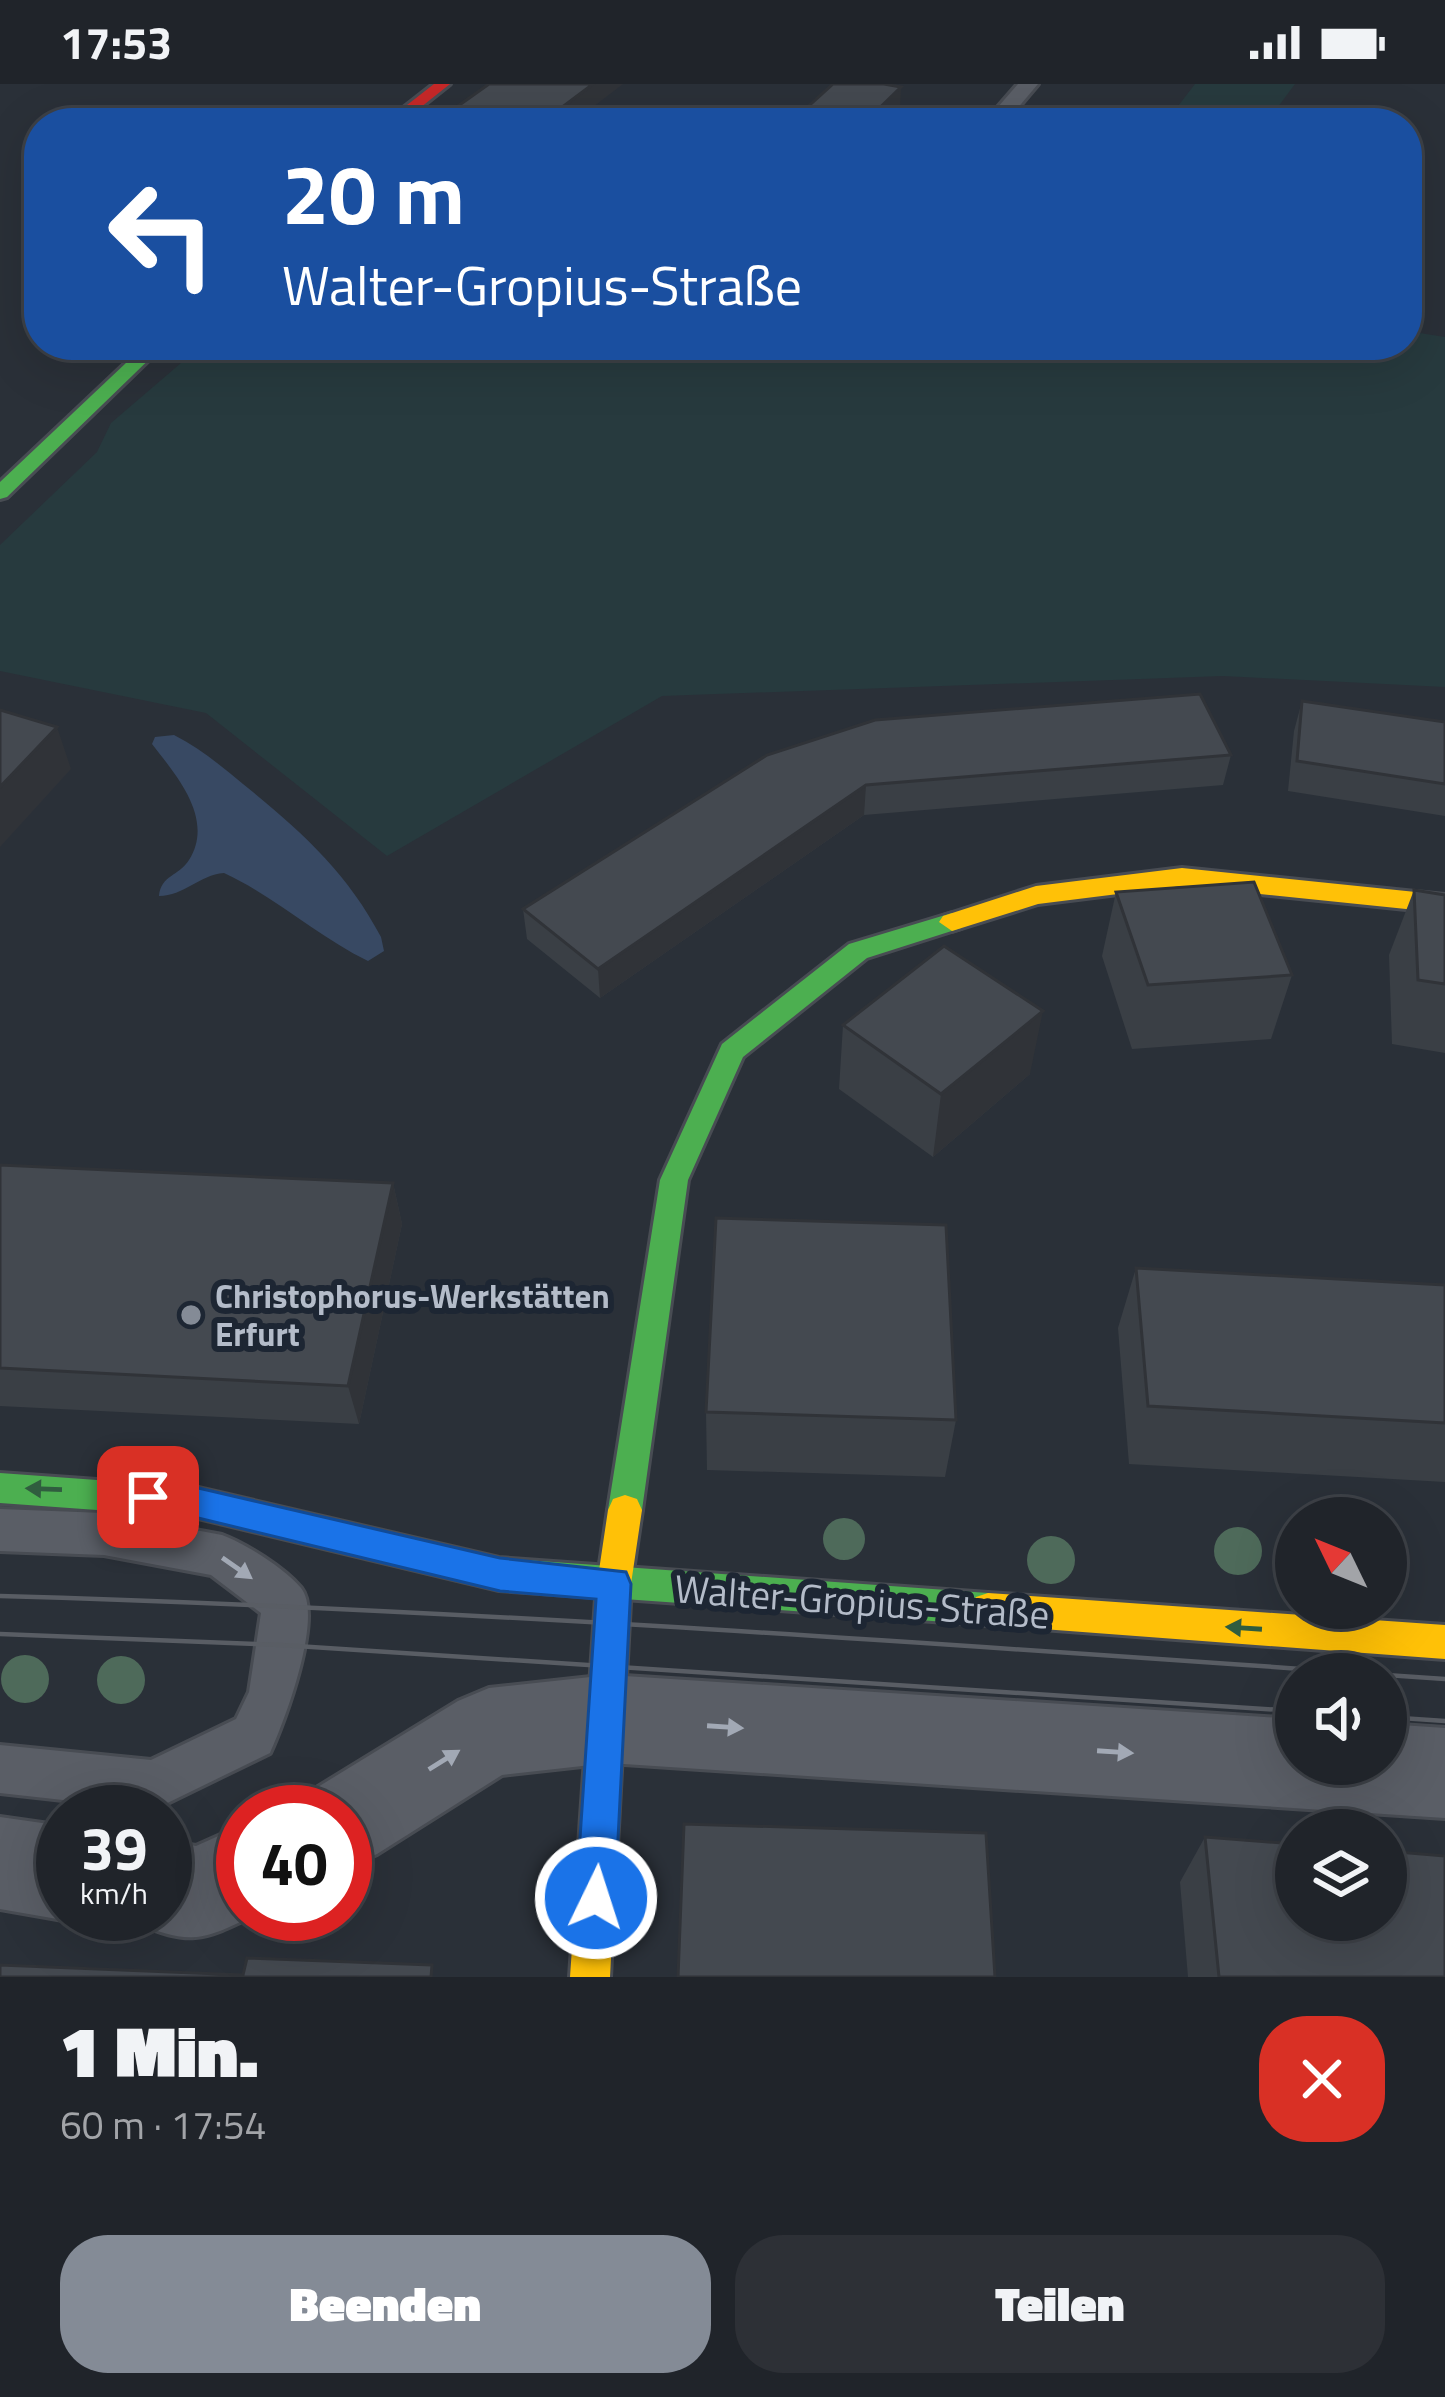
<!DOCTYPE html>
<html lang="de">
<meta charset="utf-8">
<style>
:root{--surface:#20242a;--page:#2d3036;--text:#f1f3f6;--muted:#a2a4a8;--line:#3d4147;--accent:#848b96}
body{margin:0;font-family:"Titillium Web",sans-serif;background:var(--page);color:var(--text);height:100vh;display:flex;flex-direction:column;font-size:45px;white-space:nowrap}
*{box-sizing:border-box;margin:0}
p{font-size:39px;color:var(--muted)}
.icon{flex:none;width:66px;height:66px;fill:none;stroke:currentColor;stroke-width:2;stroke-linecap:round;stroke-linejoin:round}
.map{position:relative;height:1893px;overflow:hidden}
.sheet{display:flex;flex-direction:column;background:var(--surface);flex:1}
.sheet>*{flex:none}
.top-card{position:absolute;left:24px;top:24px;width:1398px;height:252px;border-radius:48px;box-shadow:0 12px 48px #0002,0 0 0 3px var(--line);background:#1a4fa0;color:#fff;overflow:hidden}
.needle{width:78px;rotate:313deg}
.buttons{position:absolute;left:1275px;top:1413px;display:grid;gap:24px}
.buttons a{display:grid;place-items:center;width:132px;height:132px;border-radius:50%;background:var(--surface);box-shadow:0 12px 48px #0002,0 0 0 3px var(--line);font-size:60px}
.speed{position:absolute;left:36px;top:1701px;display:flex;gap:24px;font-size:60px;font-weight:700;text-align:center}
.speed>*{display:grid;place-content:center;width:156px;height:156px;border-radius:50%;background:var(--surface);box-shadow:0 12px 48px #0002,0 0 0 3px var(--line);line-height:1}
.speed small{font-size:30px;font-weight:400}
.speed .limit{border:18px solid #d22;background:#fff;color:#111}
.pin{position:absolute;display:grid;place-items:center;width:102px;height:102px;color:#fff;margin:-51px;border-radius:24px;box-shadow:0 6px 18px #0006}
.me{position:absolute;width:132px;margin:-66px;rotate:4deg;stroke-linejoin:round;filter:drop-shadow(0 0 9px #0008)}
.turn{display:flex;align-items:center;gap:42px;height:252px;padding:0 60px;font-size:54px}
.turn .icon{width:156px;height:156px;stroke-width:2.5}
.turn b{display:block;font-size:84px;line-height:102px}
.round{display:grid;place-items:center;flex:none;width:126px;height:126px;border-radius:48px;background:var(--page)}
.headline{display:flex;align-items:center;justify-content:space-between;height:204px;padding:0 60px}
h1{font-size:72px;font-weight:800;line-height:90px}
.primary-button{display:flex;gap:24px;margin-top:auto;padding:24px 60px}
.primary-button a{flex:1;height:138px;border-radius:48px;background:var(--accent);color:#fff;font-size:48px;font-weight:800;line-height:138px;text-align:center}
.primary-button a+a{background:var(--page);color:var(--text)}
.status{display:flex;justify-content:space-between;align-items:center;height:84px;padding:0 60px;background:var(--surface);direction:ltr}
.status svg{height:33px;fill:currentColor}
.map>svg:first-child{display:block}
.green{fill:#273a3e}
.water{fill:#384963}
.lines{fill:none;stroke-linecap:round;stroke-linejoin:round}
.lane-casing{stroke:#484c53;stroke-width:6}
.street-casing{stroke:#484c53;stroke-width:6}
.fast-casing{stroke:#484c53;stroke-width:6}
.slow-casing{stroke:#484c53;stroke-width:6}
.jam-casing{stroke:#484c53;stroke-width:6}
.lane{fill:#5a5e66;fill-rule:evenodd}
.street{fill:#5a5e66;fill-rule:evenodd}
.fast{fill:#4caf50;fill-rule:evenodd}
.slow{fill:#ffc107;fill-rule:evenodd}
.jam{fill:#c62828;fill-rule:evenodd}
.tram{stroke:#595d64;stroke-width:4.5}
.tree{fill:#4e6a5a}
.wall{fill:#3a3f45}
.shaded-wall{fill:#303338}
.building{fill:#444950;stroke:#303338;stroke-width:3}
.oneway{fill:#305d3f}
.oneway2{fill:#a2a9b5}
.route{fill:#1a73e8;stroke:#114b97;stroke-width:3}
.poi-dot{fill:#848b96;stroke:#1d2633;stroke-width:4.5}
.labels{text-anchor:middle;dominant-baseline:central;stroke-width:12;stroke-linejoin:round;paint-order:stroke}
.poi-label{font-size:33px;font-weight:bold;fill:#b4bcc9;stroke:#1d2633;text-anchor:start}
.near-street-label{font-size:39px;fill:#b4bcc9;stroke:#1d2633}
</style>
<div class="status"><b>17:53</b><svg viewBox="0 0 49 12"><path d="M0 12V9h3v3zM5 12V6h3v6zM10 12V3h3v9zM15 12V0h3v12zM26 1h20v11H26zM47 4h2v5h-2z"/></svg></div>
<div class="map">
<svg width="1445" height="1893" viewBox="0 0 1445 1893">
<rect width="100%" height="100%" fill="#2a3038"/>
<g class="green">
<path d="M 1195,0 L 1295,0 L 1266,39 L 1165,39 Z"/>
<path d="M 1407,247 L 1445,253 L 1445,603 L 1223,592 L 662,612 L 387,772 L 206,629 L 0,587 L 0,461 L 97,368 L 111,339 L 202,261 L 1407,261 Z"/>
</g>
<path class="water" d="M 174,651 C 200,664 221,682 243,700 C 300,746 347,788 381,853 L 384,867 L 368,877 C 317,852 276,813 224,789 C 199,791 184,812 159,812 C 161,791 179,792 189,776 C 215,735 176,691 152,660 L 155,653 Z"/>
<g class="lines">
<g class="lane-casing">
<g id="lane">
<path d="M 1018,0 L 1038,0 L 1005,39 L 984,39 Z"/>
<path d="M 689,28 L 699,34 L 695,39 L 674,39 Z"/>
<path d="M 0,1425 L 104,1429 L 222,1451 C 246,1460 284,1484 301,1504 C 324,1532 284,1639 270,1669 L 153,1726 L 0,1709 L 0,1661 L 151,1676 L 236,1635 L 249,1608 L 261,1529 L 211,1491 L 104,1471 L 0,1467 Z"/>
</g>
</g>
<g class="street-casing">
<g id="street">
<path d="M 609,1591 L 1296,1635 L 1296,1680 L 1386,1680 L 1386,1640 L 1445,1644 L 1445,1734 L 609,1679 L 502,1691 L 377,1770 L 345,1784 L 345,1728 L 303,1728 L 313,1706 L 458,1617 L 489,1604 Z"/>
<path d="M 0,1733 L 63,1742 L 63,1830 L 76,1830 L 63,1836 L 0,1825 Z"/>
<path d="M 243,1741 L 243,1830 L 257,1830 C 201,1857 191,1862 132,1837 L 129,1830 L 165,1830 L 165,1757 L 196,1762 Z"/>
</g>
</g>
<g class="fast-casing">
<g id="fast">
<path d="M 145,261 L 164,261 L 7,413 L 0,415 L 0,398 Z"/>
<path d="M 952,829 L 965,838 L 961,844 L 867,874 L 743,973 L 688,1096 L 642,1426 L 637,1437 L 625,1441 L 613,1437 L 608,1426 L 660,1096 L 722,960 L 849,860 Z"/>
<path d="M 0,1389 L 194,1403 L 499,1474 L 988,1509 L 1000,1513 L 1005,1525 L 1000,1537 L 988,1541 L 499,1506 L 194,1433 L 0,1419 Z"/>
</g>
</g>
<g class="slow-casing">
<g id="slow">
<path d="M 1182,784 L 1445,811 L 1445,829 L 1182,802 L 1038,820 L 952,847 L 939,838 L 943,832 L 1036,802 Z"/>
<path d="M 625,1411 L 637,1415 L 642,1426 L 631,1500 L 610,1893 L 570,1893 L 597,1500 L 608,1426 L 613,1415 Z"/>
<path d="M 988,1509 L 1445,1541 L 1445,1575 L 988,1541 L 976,1537 L 971,1525 L 976,1513 Z"/>
</g>
</g>
<g class="jam-casing">
<path id="jam" d="M 434,0 L 450,0 L 401,39 L 384,39 Z"/>
</g>
<use href="#lane" class="lane"/>
<use href="#street" class="street"/>
<use href="#fast" class="fast"/>
<use href="#slow" class="slow"/>
<use href="#jam" class="jam"/>
<g class="tram">
<path d="M 0,1512 C 459,1525 916,1558 1374,1590"/>
<path d="M 0,1550 L 281,1561 L 1296,1627"/>
<path d="M 1386,1591 L 1445,1595"/>
<path d="M 1386,1633 L 1445,1637"/>
</g>
</g>
<g class="tree">
<circle cx="844" cy="1455" r="21"/>
<circle cx="1238" cy="1467" r="24"/>
<circle cx="1051" cy="1476" r="24"/>
<circle cx="25" cy="1595" r="24"/>
<circle cx="121" cy="1596" r="24"/>
</g>
<g class="wall">
<path d="M 1302,617 L 1445,638 L 1445,732 L 1288,707 L 1294,647 Z"/>
<path d="M 767,671 L 1231,671 L 1223,701 L 864,731 L 600,914 L 527,855 L 523,825 Z"/>
<path d="M 1414,806 L 1445,811 L 1445,969 L 1392,960 L 1389,871 Z"/>
<path d="M 1116,808 L 1292,891 L 1271,955 L 1132,965 L 1102,872 Z"/>
<path d="M 843,941 L 1030,990 L 933,1073 L 839,1005 Z"/>
<path d="M 0,1081 L 393,1099 L 402,1140 L 359,1340 L 0,1322 Z"/>
<path d="M 1136,1184 L 1445,1201 L 1445,1398 L 1129,1380 L 1118,1244 Z"/>
<path d="M 706,1328 L 956,1336 L 945,1393 L 707,1386 Z"/>
<path d="M 1205,1753 L 1445,1893 L 1188,1893 L 1180,1798 Z"/>
</g>
<g class="shaded-wall">
<path d="M 593,0 L 623,0 L 572,39 L 541,39 Z"/>
<path d="M 901,3 L 900,27 L 888,39 L 864,39 Z"/>
<path d="M 57,643 L 71,685 L 0,763 L 0,703 Z"/>
<path d="M 866,701 L 864,731 L 600,914 L 598,885 Z"/>
<path d="M 1043,927 L 1030,990 L 933,1073 L 941,1010 Z"/>
<path d="M 393,1099 L 402,1140 L 359,1340 L 348,1302 Z"/>
</g>
<g class="building">
<path d="M 489,0 L 593,0 L 541,39 L 434,39 Z"/>
<path d="M 833,0 L 884,0 L 901,3 L 864,39 L 790,39 Z"/>
<path d="M 1200,610 L 1231,671 L 866,701 L 598,885 L 523,825 L 767,671 L 875,636 Z"/>
<path d="M 1302,617 L 1445,638 L 1445,700 L 1297,677 Z"/>
<path d="M 0,626 L 57,643 L 0,703 Z"/>
<path d="M 1254,798 L 1292,891 L 1148,901 L 1116,808 Z"/>
<path d="M 1414,806 L 1445,811 L 1445,900 L 1418,896 Z"/>
<path d="M 944,862 L 1043,927 L 941,1010 L 843,941 Z"/>
<path d="M 0,1081 L 393,1099 L 348,1302 L 0,1284 Z"/>
<path d="M 716,1134 L 946,1141 L 956,1336 L 706,1328 Z"/>
<path d="M 1136,1184 L 1445,1201 L 1445,1339 L 1148,1322 Z"/>
<path d="M 684,1740 L 986,1749 L 995,1893 L 678,1893 Z"/>
<path d="M 1205,1753 L 1296,1760 L 1296,1836 L 1386,1836 L 1386,1767 L 1445,1772 L 1445,1893 L 1219,1893 Z"/>
<path d="M 247,1874 L 432,1881 L 431,1893 L 0,1893 L 0,1881 L 243,1891 Z"/>
</g>
<defs><path id="oneway-solid" d="M-6-.8H1V-3.2L6.5 0L1 3.2V.8H-6Z" transform="scale(3)"/></defs>
<g class="oneway">
<use href="#oneway-solid" transform="translate(44 1405) rotate(-178)"/>
<use href="#oneway-solid" transform="translate(1244 1544) rotate(-176)"/>
</g>
<g class="oneway2">
<use href="#oneway-solid" transform="translate(237 1484) rotate(35)"/>
<use href="#oneway-solid" transform="translate(725 1643) rotate(4)"/>
<use href="#oneway-solid" transform="translate(1115 1668) rotate(4)"/>
<use href="#oneway-solid" transform="translate(444 1676) rotate(-32)"/>
</g>
<path class="route" d="M 148,1398 L 194,1403 L 500,1474 L 626,1488 L 631,1500 L 615,1814 L 610,1828 L 596,1834 L 582,1828 L 576,1814 L 596,1515 L 500,1507 L 194,1433 L 136,1424 L 131,1413 L 136,1402 Z"/>
<circle class="poi-dot" cx="191" cy="1231" r="12"/>
<g class="labels">
<g class="poi-label">
<text x="215" y="1212">Christophorus-Werkstätten<tspan x="215" dy="38">Erfurt</tspan></text>
</g>
<g class="near-street-label">
<text transform="translate(862 1517) rotate(4)">Walter-Gropius-Straße</text>
</g>
</g>
</svg>
<div class="buttons">
<a><svg class="needle" viewBox="-14 -14 28 28"><path d="M0-13l5 13h-10z" fill="#e53935"/><path d="M0 13l5-13h-10z" fill="#a2a4a8"/></svg></a>
<a><svg class="icon" aria-label="sound" viewBox="0 0 24 24"><path d="M4 9h4l5-4v14l-5-4H4zM17 9q2 3 0 6"/></svg></a>
<a><svg class="icon" aria-label="layers" viewBox="0 0 24 24"><path d="M12 4l9 5-9 5-9-5zM3 14l9 5 9-5"/></svg></a>
</div>
<div class="speed"><div>39<small>km/h</small></div><div class="limit">40</div></div>
<div class="pin" style="left:148px;top:1413px;background:#d93025"><svg class="icon" aria-label="arrive" viewBox="0 0 24 24"><path d="M6 21V4h12l-3 4 3 4H6"/></svg></div>
<svg class="me" style="left:596px;top:1814px" viewBox="-20 -20 40 40"><circle r="17" fill="#1a73e8" stroke="#fff" stroke-width="3"/><path d="M0-11L8 9 0 5-8 9z" fill="#fff"/></svg>
<div class="top-card">
<div class="turn"><svg class="icon" aria-label="left" viewBox="0 0 24 24"><path d="M17 20v-9H6M10 6l-5 5 5 5"/></svg><div><b>20 m</b>Walter-Gropius-Straße</div></div>
</div>
</div>
<section class="sheet">
<div class="headline"><div><h1>1 Min.</h1><p>60 m · 17:54</p></div><a class="round" style="background:#d93025;color:#fff"><svg class="icon" aria-label="close" viewBox="0 0 24 24"><path d="M6 6l12 12M18 6L6 18"/></svg></a></div>
<div class="primary-button"><a>Beenden</a><a>Teilen</a></div>
</section>
